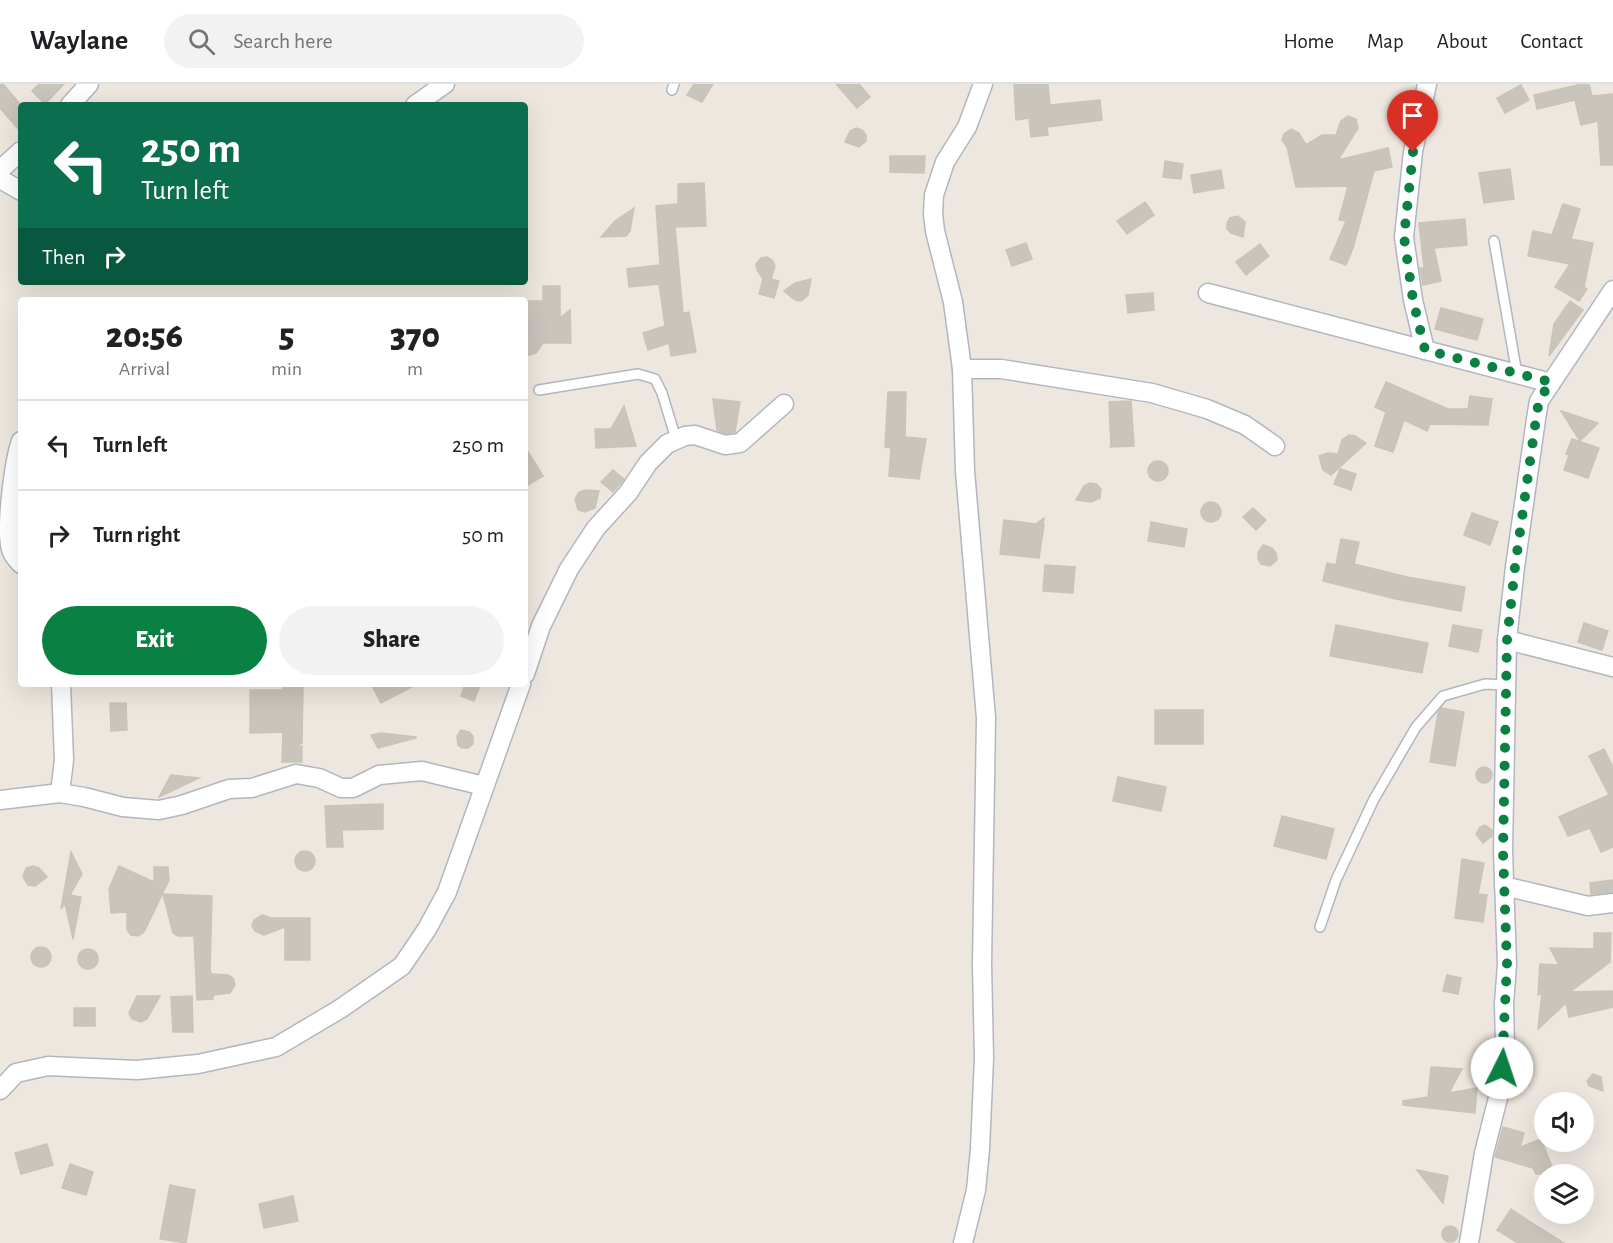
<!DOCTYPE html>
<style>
:root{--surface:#fff;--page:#f2f2f2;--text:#202124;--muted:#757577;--line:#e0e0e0;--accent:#0b8043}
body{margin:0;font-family:"Alegreya Sans",sans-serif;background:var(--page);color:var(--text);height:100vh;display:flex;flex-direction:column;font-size:22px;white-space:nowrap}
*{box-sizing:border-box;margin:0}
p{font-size:20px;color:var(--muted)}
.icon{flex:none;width:33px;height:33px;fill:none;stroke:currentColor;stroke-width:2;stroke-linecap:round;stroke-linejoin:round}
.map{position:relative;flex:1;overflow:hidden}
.panel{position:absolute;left:18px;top:213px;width:510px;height:390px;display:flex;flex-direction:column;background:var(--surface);border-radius:6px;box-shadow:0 6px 24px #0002}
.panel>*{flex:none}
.top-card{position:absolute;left:18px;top:18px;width:510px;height:183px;border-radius:6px;box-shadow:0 6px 24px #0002;background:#0b6e4f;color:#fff;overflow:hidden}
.controls{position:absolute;left:1534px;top:1008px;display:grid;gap:12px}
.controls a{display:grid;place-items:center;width:60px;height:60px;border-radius:50%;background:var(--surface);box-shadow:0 6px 24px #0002;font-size:30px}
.pin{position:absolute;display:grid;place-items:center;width:51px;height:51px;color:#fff;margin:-62px -26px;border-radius:50% 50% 50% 0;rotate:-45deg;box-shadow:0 0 6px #0007}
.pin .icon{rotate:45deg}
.me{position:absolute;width:66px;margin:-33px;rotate:4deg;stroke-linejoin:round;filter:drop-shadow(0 0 4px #0008)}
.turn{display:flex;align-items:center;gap:21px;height:126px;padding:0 24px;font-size:27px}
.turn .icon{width:78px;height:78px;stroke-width:2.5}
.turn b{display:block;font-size:42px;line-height:51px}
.then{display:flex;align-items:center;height:57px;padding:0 24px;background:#0003;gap:12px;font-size:22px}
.eta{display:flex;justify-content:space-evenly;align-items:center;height:102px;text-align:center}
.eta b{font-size:36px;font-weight:800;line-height:42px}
.action{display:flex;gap:12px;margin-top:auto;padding:12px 24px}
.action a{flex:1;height:69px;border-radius:36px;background:var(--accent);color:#fff;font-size:24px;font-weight:800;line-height:69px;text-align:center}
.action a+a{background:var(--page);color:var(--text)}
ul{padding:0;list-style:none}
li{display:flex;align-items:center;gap:18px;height:90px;padding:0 24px;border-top:2px solid var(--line)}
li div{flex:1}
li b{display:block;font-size:22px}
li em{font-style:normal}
header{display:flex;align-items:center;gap:36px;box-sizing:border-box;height:84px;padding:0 30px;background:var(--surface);border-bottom:2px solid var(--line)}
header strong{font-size:28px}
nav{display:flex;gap:33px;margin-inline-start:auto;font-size:21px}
.search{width:420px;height:54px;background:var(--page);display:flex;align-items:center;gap:15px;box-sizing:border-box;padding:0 21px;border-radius:33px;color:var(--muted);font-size:22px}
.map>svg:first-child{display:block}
.building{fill:#c9c5bd;stroke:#cac3b8;stroke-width:1.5}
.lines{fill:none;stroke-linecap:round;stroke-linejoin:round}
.service-casing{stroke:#b2b6c0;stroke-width:12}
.minor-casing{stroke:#b2b6c0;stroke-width:21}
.service{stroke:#fff;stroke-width:9}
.minor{stroke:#fff;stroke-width:18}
.route{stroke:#0b8043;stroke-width:10;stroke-dasharray:0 18}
</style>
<header>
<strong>Waylane</strong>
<div class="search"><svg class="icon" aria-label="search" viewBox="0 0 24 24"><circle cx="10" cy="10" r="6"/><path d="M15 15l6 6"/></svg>Search here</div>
<nav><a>Home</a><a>Map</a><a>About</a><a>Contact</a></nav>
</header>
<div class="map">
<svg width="1613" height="1159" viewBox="0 0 1613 1159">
<rect width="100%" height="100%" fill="#eee7df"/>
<g class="building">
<path d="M 0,0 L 3,0 L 21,21 L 21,48 L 0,24 Z"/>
<path d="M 39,0 L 64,0 L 45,20 L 32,7 Z"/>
<path d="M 694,0 L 713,0 L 702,18 L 687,11 Z"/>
<path d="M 836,0 L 859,0 L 870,13 L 857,24 Z"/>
<path d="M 1014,0 L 1048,0 L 1050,21 L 1100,16 L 1102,36 L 1047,43 L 1048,51 L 1031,53 L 1029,34 L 1016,36 Z"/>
<path d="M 1582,0 L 1589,0 L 1592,12 L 1613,10 L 1613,81 L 1601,81 L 1598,37 L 1581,41 L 1575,16 L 1537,25 L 1534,11 Z"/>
<path d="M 1521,1 L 1529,16 L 1505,29 L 1497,14 Z"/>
<path d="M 1348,32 L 1356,35 L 1358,44 L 1338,76 L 1388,64 L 1392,83 L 1374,87 L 1353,164 L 1346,181 L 1330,175 L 1346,137 L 1339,136 L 1348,102 L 1296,103 L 1287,63 L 1282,56 L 1284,50 L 1291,45 L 1299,49 L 1306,61 L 1322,51 L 1336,51 L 1341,37 Z"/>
<path d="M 856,44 L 862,46 L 866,51 L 866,57 L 859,63 L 845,58 L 850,47 Z"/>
<path d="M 890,72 L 925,72 L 924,89 L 890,88 Z"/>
<path d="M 1165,77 L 1183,80 L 1181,95 L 1163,93 Z"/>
<path d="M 1510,85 L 1514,115 L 1484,119 L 1479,89 Z"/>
<path d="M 1221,86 L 1224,104 L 1194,109 L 1191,91 Z"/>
<path d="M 704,99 L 706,142 L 675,143 L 683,229 L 689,228 L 696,268 L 671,272 L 669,259 L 648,266 L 643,249 L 665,242 L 659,200 L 629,203 L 627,185 L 660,181 L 656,122 L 678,120 L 678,100 Z"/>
<path d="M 1145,118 L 1154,131 L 1127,150 L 1117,137 Z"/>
<path d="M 1563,120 L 1580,125 L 1571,155 L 1593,159 L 1584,203 L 1587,205 L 1579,217 L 1555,203 L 1570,180 L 1528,172 L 1533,147 L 1552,151 Z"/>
<path d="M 634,124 L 630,147 L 626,152 L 601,153 L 615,137 Z"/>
<path d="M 1238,132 L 1245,138 L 1243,153 L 1231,149 L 1227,145 L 1227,139 L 1230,134 Z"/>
<path d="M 1465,135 L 1467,161 L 1434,164 L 1441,197 L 1423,201 L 1420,184 L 1424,184 L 1419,139 Z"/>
<path d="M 1026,159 L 1032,175 L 1012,182 L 1006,166 Z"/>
<path d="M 1260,160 L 1269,172 L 1246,191 L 1236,178 Z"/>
<path d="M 767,173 L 772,176 L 775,182 L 771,195 L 779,197 L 774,214 L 759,210 L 763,195 L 757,186 L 756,180 L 761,174 Z"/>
<path d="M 811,195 L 808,211 L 801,217 L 795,216 L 784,207 L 795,199 Z"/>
<path d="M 543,202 L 560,202 L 560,234 L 570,226 L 571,259 L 543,259 L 536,269 L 525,272 L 525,217 L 543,217 Z"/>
<path d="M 1153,209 L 1154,226 L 1128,229 L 1126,211 Z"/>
<path d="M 1570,217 L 1583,226 L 1549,272 L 1554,240 Z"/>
<path d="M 1441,224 L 1483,235 L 1477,256 L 1435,245 Z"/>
<path d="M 1386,298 L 1448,325 L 1468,325 L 1470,312 L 1492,315 L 1488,341 L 1430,340 L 1427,347 L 1404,336 L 1393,368 L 1375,362 L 1386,328 L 1375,323 Z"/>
<path d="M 888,308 L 906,308 L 905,353 L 926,355 L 919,395 L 889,392 L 891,364 L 885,363 Z"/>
<path d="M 713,315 L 740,318 L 735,348 L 726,350 L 717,346 Z"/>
<path d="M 1131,317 L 1134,362 L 1110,363 L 1111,361 L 1109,318 Z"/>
<path d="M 624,322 L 636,362 L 596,364 L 595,345 L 611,345 Z"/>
<path d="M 1561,327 L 1598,339 L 1580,357 Z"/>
<path d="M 1349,351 L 1355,352 L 1366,359 L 1331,391 L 1323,386 L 1319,372 L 1328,369 L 1338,370 L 1342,356 Z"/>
<path d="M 1572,355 L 1599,364 L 1588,394 L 1564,386 L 1569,371 L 1566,370 Z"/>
<path d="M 525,363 L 543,392 L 525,403 Z"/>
<circle cx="1158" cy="387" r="10"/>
<path d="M 1340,385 L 1356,390 L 1351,406 L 1334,400 Z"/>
<path d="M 613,386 L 624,395 L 613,408 L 601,398 Z"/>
<path d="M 1090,399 L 1096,400 L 1101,405 L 1100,414 L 1091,418 L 1076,416 L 1084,402 Z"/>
<path d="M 585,406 L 599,407 L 595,424 L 585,428 L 578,426 L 575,415 L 579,408 Z"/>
<circle cx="1211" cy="428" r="10"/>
<path d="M 1253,424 L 1266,436 L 1256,446 L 1243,433 Z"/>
<path d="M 1472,429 L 1498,438 L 1490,461 L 1464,451 Z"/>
<path d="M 1044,434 L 1043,441 L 1044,441 L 1039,474 L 1000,470 L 1004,436 L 1036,440 Z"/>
<path d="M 1151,438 L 1187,445 L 1184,463 L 1148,457 Z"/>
<path d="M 1341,455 L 1359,458 L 1354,480 L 1407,493 L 1465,503 L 1461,527 L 1396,515 L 1323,497 L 1327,479 L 1336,481 Z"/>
<path d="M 1263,461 L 1272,464 L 1276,469 L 1277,476 L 1270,482 L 1261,480 L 1258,475 L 1258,469 Z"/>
<path d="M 1045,481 L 1075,483 L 1073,509 L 1043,507 Z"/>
<path d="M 1584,539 L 1608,547 L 1602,566 L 1578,558 Z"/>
<path d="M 1336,541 L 1428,559 L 1422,589 L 1330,572 Z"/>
<path d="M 1453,541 L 1482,546 L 1478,568 L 1449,562 Z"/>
<path d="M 371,600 L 417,600 L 381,619 Z"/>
<path d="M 465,600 L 479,604 L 474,617 L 461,612 Z"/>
<path d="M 283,602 L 303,602 L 302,659 L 294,663 L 302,662 L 302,678 L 282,678 L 283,648 L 250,649 L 250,606 L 283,606 Z"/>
<path d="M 110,619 L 126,619 L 127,646 L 111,647 Z"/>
<path d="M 1441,624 L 1464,628 L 1455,682 L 1430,678 L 1438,629 Z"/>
<rect x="1155" y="626" width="48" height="34"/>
<path d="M 461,646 L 469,648 L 473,652 L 473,660 L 468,664 L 462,664 L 458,661 L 457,652 Z"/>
<path d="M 381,649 L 416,653 L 416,654 L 378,664 L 371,651 Z"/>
<path d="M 1604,665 L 1613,683 L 1613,763 L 1601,768 L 1590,744 L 1568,752 L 1559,733 L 1609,711 L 1589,672 Z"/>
<circle cx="1484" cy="691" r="8"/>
<path d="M 171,691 L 199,694 L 159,713 Z"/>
<path d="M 1118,693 L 1166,703 L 1161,727 L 1113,717 Z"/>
<path d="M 383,720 L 383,745 L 342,746 L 343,763 L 327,763 L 325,722 Z"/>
<path d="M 1282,732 L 1334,745 L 1326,775 L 1274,762 Z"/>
<path d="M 1485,741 L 1492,746 L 1492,752 L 1483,759 L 1476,750 L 1480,743 Z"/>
<circle cx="305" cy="777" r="10"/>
<path d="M 71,768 L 82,790 L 70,811 L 81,813 L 73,855 L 65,819 L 61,825 Z"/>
<path d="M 1462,775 L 1484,779 L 1478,810 L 1487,811 L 1483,838 L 1455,834 Z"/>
<path d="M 33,782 L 39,784 L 47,793 L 35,802 L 28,801 L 23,793 L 26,784 Z"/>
<path d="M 119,782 L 154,798 L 154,783 L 168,783 L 169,796 L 144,848 L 138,852 L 131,851 L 127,846 L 127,828 L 111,829 L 109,805 Z"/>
<path d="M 1613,796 L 1613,808 L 1591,810 L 1590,799 Z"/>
<path d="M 163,810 L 212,812 L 210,887 L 212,890 L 228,891 L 233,894 L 235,901 L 230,909 L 213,911 L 213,915 L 197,916 L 194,852 L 178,852 L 173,849 Z"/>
<path d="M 262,831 L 271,834 L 310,834 L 310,876 L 285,876 L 285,843 L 264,851 L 255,847 L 252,842 L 254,836 Z"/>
<path d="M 1594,849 L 1611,849 L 1610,878 L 1570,908 L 1613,907 L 1613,923 L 1569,933 L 1566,919 L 1538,945 L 1542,909 L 1538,911 L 1540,880 L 1559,881 L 1550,864 L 1594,865 Z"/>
<circle cx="41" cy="873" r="10"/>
<circle cx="88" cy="875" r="10"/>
<path d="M 1447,891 L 1461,894 L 1458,910 L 1443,907 Z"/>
<path d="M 137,912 L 160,912 L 147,935 L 141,938 L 132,935 L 129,929 Z"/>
<path d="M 192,912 L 193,948 L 173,948 L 171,913 Z"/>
<rect x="74" y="924" width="21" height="18"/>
<path d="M 1431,983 L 1462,985 L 1449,1009 L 1477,1004 L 1475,1029 L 1403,1021 L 1403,1017 L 1428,1013 Z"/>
<path d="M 1593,990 L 1601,993 L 1603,1007 L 1589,1002 L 1587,997 Z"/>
<path d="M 1503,1043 L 1524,1049 L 1520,1063 L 1541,1055 L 1555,1090 L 1536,1090 L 1533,1084 L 1495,1073 Z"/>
<path d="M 47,1060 L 53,1081 L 21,1090 L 15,1069 Z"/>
<path d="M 70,1080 L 93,1088 L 86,1111 L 62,1104 Z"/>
<path d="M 1417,1086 L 1448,1092 L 1443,1119 Z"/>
<path d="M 170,1101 L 195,1106 L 186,1159 L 160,1155 Z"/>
<path d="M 293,1112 L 298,1137 L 264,1144 L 259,1120 Z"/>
<path d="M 1511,1125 L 1532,1139 L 1564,1159 L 1518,1159 L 1497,1146 Z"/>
<circle cx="1450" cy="1150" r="8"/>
</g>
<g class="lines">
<g class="service-casing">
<g id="service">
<path d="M 672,6 L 674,0"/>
<path d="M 1494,157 L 1517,290"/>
<path d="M 539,306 L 638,290 L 655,295 L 662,309 L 676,355"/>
<path d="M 1320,843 L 1336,796 L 1374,715 L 1416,643 L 1443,612 L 1485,600 L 1506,601"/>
</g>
</g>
<g class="minor-casing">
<g id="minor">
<path d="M 983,0 L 967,43 L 945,78 L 934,111 L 933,130 L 935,147 L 953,218 L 962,285 L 1001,285 L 1152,309 L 1207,325 L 1245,341 L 1275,362"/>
<path d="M 70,21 L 89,0"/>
<path d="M 415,21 L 445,0"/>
<path d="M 0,86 L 21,67"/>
<path d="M 0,95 L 21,107"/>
<path d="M 1208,209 L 1551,299"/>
<path d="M 1425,266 L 1413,216 L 1404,153 L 1413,68 L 1427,0"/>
<path d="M 962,285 L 965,387 L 986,634 L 982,880 L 984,974 L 980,1065 L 976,1106 L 963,1159"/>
<path d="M 21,357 C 14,377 5,445 11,465 C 12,470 17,476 21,480"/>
<path d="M 1507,556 L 1613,583"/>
<path d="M 525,590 L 541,542 L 569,485 L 596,444 L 628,409 L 648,379 L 667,360 L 685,352 L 695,351 L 725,361 L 740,359 L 784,320"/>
<path d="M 60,709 L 64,676 L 61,600"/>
<path d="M 0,716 L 60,709 L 84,713 L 123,723 L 159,726 L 182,721 L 229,705 L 252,704 L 296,690 L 319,694 L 341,704 L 353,704 L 379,691 L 422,687 L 484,702"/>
<path d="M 1504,802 L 1588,822 L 1613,819"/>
<path d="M 0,1006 L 16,989 L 48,982 L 137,986 L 198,980 L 276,963 L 340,925 L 402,882 L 427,845 L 447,808 L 521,600"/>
<path d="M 1469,1159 L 1484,1069 L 1500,1006 L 1505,962 L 1504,920 L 1507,880 L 1503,767 L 1507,556 L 1515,483 L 1536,335 L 1539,317 L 1613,206"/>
</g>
</g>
<use href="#service" class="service"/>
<use href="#minor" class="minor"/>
</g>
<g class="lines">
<path class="route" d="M 1413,68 L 1404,153 L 1413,216 L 1425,266 L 1551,298 L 1539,316 L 1536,335 L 1515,483 L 1507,556 L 1503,768 L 1507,880 L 1502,984"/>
</g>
</svg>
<div class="controls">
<a><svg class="icon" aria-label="sound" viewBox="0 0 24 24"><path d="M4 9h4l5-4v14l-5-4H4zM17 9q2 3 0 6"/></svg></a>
<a><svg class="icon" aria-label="layers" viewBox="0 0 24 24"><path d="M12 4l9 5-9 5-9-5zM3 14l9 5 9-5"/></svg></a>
</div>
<div class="pin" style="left:1413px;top:68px;background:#d93025"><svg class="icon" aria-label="arrive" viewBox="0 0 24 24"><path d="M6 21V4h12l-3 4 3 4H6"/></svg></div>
<svg class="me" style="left:1502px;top:984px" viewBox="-20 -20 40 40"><circle r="19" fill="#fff"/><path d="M0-13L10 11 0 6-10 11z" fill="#0b8043"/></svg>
<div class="top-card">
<div class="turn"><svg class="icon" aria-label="left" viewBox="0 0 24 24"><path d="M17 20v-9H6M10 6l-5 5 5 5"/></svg><div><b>250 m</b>Turn left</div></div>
<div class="then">Then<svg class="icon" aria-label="right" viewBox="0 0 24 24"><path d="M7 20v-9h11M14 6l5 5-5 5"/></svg></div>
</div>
<section class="panel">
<div class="eta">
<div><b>20:56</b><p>Arrival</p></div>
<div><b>5</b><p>min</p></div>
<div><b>370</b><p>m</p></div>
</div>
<ul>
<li><svg class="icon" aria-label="left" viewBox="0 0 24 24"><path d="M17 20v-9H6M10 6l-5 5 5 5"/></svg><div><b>Turn left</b></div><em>250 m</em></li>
<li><svg class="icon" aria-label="right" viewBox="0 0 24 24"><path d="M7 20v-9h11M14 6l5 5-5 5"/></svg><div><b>Turn right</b></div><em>50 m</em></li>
</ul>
<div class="action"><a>Exit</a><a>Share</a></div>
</section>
</div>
